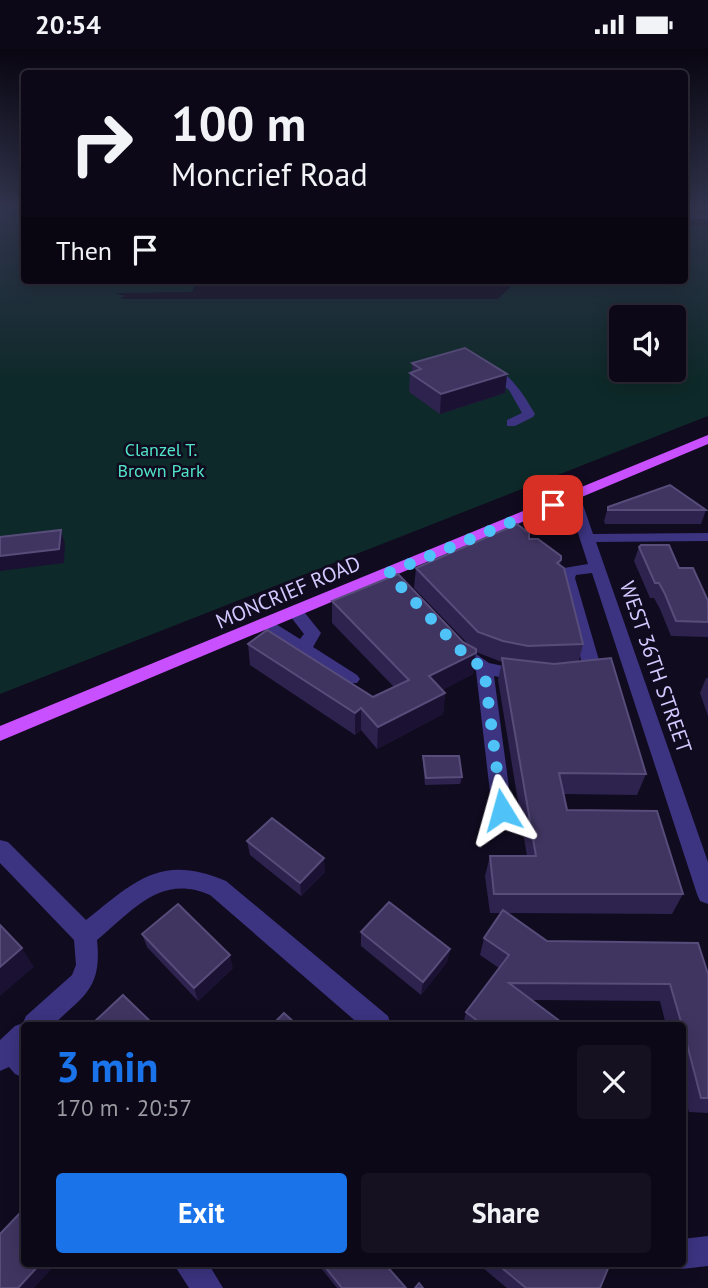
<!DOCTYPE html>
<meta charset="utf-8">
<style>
:root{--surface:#0c0817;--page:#151120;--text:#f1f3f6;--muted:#9a9aa1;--line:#2c2936;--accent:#1a73e8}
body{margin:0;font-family:"PT Sans",sans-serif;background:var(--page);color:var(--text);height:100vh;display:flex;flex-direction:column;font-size:26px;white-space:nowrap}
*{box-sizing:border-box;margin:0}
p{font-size:23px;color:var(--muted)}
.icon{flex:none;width:38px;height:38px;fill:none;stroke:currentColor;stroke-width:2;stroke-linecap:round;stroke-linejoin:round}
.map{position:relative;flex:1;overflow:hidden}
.details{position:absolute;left:21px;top:973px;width:665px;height:245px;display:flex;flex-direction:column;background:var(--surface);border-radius:7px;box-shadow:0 4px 18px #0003,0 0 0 2px var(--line)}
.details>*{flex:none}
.top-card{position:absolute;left:21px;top:21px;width:667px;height:214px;border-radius:7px;box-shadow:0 4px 18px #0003,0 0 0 2px var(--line);background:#0c0817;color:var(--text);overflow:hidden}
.controls{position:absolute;left:609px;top:256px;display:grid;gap:14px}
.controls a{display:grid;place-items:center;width:77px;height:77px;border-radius:7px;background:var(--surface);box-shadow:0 4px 18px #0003,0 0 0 2px var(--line);font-size:35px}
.pin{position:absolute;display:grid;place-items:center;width:60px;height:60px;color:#fff;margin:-30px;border-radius:14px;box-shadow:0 4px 10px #0006}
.me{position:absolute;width:77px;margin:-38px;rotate:352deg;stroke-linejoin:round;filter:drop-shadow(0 0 5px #0008)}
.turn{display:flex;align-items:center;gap:24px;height:147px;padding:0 35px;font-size:32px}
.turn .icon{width:91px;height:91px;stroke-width:2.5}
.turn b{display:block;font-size:49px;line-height:60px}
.then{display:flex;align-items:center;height:66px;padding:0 35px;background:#0003;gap:14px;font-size:26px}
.round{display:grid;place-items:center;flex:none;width:74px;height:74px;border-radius:7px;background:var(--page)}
.overview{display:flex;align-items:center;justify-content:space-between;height:119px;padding:0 35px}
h1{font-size:42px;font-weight:800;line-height:52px;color:var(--accent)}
.cta{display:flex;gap:14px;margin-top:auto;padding:14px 35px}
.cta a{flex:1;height:80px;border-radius:7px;background:var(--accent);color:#fff;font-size:28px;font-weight:800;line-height:80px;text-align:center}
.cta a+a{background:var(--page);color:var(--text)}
.status{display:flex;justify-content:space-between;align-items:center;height:49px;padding:0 35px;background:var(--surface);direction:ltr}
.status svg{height:19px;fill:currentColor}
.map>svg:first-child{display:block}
.green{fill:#0e2929;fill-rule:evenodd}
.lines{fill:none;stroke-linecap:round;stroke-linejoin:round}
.minor{fill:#3c3481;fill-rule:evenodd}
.major{fill:#c950ff;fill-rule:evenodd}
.wall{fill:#2e234e}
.shaded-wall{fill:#1b1233}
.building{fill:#403561;stroke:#574c7a;stroke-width:2}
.route{stroke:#4fc3f7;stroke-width:12;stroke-dasharray:0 21.6}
.labels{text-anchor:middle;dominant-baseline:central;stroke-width:5;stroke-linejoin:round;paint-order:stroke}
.far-park-label{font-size:18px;fill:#51e4c9;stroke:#100b1f}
.street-label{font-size:21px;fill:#d3c9ff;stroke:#100b1f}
</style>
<div class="status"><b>20:54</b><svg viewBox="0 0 49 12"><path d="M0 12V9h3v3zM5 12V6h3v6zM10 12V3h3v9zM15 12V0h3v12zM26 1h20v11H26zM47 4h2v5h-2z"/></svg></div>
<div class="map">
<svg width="708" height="1239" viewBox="0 0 708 1239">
<rect width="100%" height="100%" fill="#100b1f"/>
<path class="green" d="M 0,159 L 24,159 L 24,231 L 197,231 L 192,243 L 115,244 L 125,247 L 120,250 L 498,250 L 518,231 L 684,231 L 684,176 L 706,177 L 708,179 L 708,367 L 0,645 ZM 621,268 L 674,268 L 674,320 L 621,320 Z"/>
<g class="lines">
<g class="minor">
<rect x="684" y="166" width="24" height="4"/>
<path d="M 483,317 C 505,314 525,348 535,365 L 533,368 L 515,377 L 507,377 L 507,371 L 522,364 L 509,341 L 483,321 Z"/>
<path d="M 573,443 L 580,447 L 593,485 L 708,484 L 708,492 L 596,493 L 708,813 L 708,855 L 700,852 L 697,845 L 592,524 L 576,526 L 575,529 L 601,618 L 592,624 L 583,618 L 559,529 L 564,519 L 588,515 L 566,447 Z"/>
<path d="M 295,558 L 301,559 L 321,584 L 313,598 L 357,626 L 360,630 L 357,634 L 345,634 L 257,576 L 259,572 L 271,572 L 300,590 L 304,585 L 287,563 Z"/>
<path d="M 459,593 L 489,614 L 527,622 L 530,626 L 527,630 L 521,632 L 494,627 L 512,761 L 509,767 L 502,769 L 495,767 L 492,761 L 476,622 L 450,599 Z"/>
<path d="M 0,791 L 8,793 L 86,871 C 135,832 161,804 226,832 L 388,967 L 391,976 L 360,976 L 210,846 C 161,824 132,862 97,891 C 102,939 85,946 53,976 L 24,976 L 24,1029 L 15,1025 L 9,1018 L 0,1022 L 0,991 L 15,977 L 23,974 L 26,967 L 72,926 L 76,916 L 74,891 L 0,814 Z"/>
<path d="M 708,1187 L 708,1217 L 682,1220 L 671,1216 L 682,1214 L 682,1190 Z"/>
<path d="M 173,1214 L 208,1214 L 223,1239 L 189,1239 Z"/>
</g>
<path class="major" d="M 708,386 L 708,395 L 0,692 L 0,677 Z"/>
</g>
<g class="wall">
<path d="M 412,314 L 507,325 L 505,344 L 440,365 L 409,343 L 410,324 L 412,323 Z"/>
<path d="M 608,458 L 706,461 L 701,475 L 605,475 L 604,472 Z"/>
<path d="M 529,490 L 561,511 L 560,516 L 583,595 L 579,612 L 646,725 L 637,746 L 563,745 L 567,761 L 683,845 L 672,865 L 508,864 L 547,892 L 708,925 L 708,1064 L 689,1063 L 682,1039 L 682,976 L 666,976 L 660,952 L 531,951 L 565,976 L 463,976 L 466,963 L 499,919 L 480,906 L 484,889 L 501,864 L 490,864 L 485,827 L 490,807 L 527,807 L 498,631 L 502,613 L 476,603 L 473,625 L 442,641 L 445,644 L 443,665 L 377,700 L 361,681 L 355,686 L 250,616 L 248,595 L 373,648 L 394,638 L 332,574 L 332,552 L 463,593 L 470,597 L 414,539 L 416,519 Z"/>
<path d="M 639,498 L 679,519 L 708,552 L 708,588 L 671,587 L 660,560 L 654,549 L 650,549 L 634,512 Z"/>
<path d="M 706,629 L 708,629 L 708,667 L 700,644 Z"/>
<path d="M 423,707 L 462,728 L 460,735 L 425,736 L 423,715 Z"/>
<path d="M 247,792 L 325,823 L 301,847 L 250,806 Z"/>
<path d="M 361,883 L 450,900 L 447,913 L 421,946 L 361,897 Z"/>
<path d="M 142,885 L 233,919 L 198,952 L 147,898 Z"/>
<path d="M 317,1214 L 384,1214 L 406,1239 L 337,1239 Z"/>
<path d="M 477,1214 L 605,1214 L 600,1239 L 507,1239 Z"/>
</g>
<g class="shaded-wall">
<path d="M 507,325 L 505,344 L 440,365 L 441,345 Z"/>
<path d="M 61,481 L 65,495 L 64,514 L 0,522 L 0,507 Z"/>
<path d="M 476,604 L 473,625 L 427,649 L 429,627 Z"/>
<path d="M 445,644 L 443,665 L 377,700 L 378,678 Z"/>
<path d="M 361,659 L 361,681 L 355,686 L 355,664 Z"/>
<path d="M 324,809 L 325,823 L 301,847 L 300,834 Z"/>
<path d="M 22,899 L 34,918 L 0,947 L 0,918 Z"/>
<path d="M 450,900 L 447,913 L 421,946 L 423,933 Z"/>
<path d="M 230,906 L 233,919 L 198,952 L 194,939 Z"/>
<path d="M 41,1214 L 57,1214 L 34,1239 L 18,1239 Z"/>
</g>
<g class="building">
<path d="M 465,299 L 507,325 L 441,345 L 410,324 L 421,320 L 412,314 Z"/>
<path d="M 670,436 L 706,461 L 608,461 L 608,458 Z"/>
<path d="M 517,475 L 529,484 L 529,490 L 538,490 L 561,507 L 561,511 L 557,514 L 564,519 L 583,595 L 528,597 L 503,592 L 478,583 L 416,519 Z"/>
<path d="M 61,481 L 59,500 L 0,507 L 0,488 Z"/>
<path d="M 641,496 L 669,496 L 679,519 L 693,519 L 708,552 L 708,573 L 676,572 L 665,545 L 659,534 L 655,534 L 639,498 Z"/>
<path d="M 398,525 L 463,593 L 476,600 L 476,604 L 429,627 L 445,644 L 378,678 L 361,659 L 355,664 L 248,595 L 267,581 L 373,648 L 409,631 L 332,552 Z"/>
<path d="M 502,609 L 554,615 L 611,609 L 646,725 L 559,724 L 567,761 L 657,762 L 683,845 L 494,845 L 490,807 L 536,807 Z"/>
<path d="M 423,707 L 459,707 L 462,728 L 426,729 Z"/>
<path d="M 272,769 L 324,809 L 300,834 L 247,792 Z"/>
<path d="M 389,853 L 450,900 L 423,933 L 361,883 Z"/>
<path d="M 178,855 L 230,906 L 194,939 L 142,885 Z"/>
<path d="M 503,861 L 547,892 L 698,894 L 708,925 L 708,1049 L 701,1049 L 682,976 L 670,935 L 509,934 L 565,976 L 483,976 L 466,963 L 509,906 L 484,889 Z"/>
<path d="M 0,876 L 22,899 L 0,918 Z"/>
<path d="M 123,946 L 154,976 L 94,976 L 92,975 Z"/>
<path d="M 284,964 L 297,976 L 272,976 Z"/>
<path d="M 19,1165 L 24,1172 L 24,1214 L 41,1214 L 18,1239 L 0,1239 L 0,1185 Z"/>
<path d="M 322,1214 L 384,1214 L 406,1239 L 342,1239 Z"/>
<path d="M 496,1214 L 605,1214 L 609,1217 L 600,1239 L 526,1239 Z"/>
<path d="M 419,1234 L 423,1239 L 415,1239 Z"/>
</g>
<linearGradient id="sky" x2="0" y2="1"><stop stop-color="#090611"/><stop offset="0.48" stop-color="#31344d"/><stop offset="1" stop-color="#31344d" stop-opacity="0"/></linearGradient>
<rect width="708" height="332" fill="url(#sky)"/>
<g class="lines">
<path class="route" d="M 502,761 L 484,619 L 468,609 L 388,524 L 553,456"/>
</g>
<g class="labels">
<g class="far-park-label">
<text x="161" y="400">Clanzel T.<tspan x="161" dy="21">Brown Park</tspan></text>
</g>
<g class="street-label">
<text transform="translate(288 543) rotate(-23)">MONCRIEF ROAD</text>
<text transform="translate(656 618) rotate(71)">WEST 36TH STREET</text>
</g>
</g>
</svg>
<div class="controls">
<a><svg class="icon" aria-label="sound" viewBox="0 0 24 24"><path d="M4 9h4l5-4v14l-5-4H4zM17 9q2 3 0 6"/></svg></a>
</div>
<div class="pin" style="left:553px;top:456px;background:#d93025"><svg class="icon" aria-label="arrive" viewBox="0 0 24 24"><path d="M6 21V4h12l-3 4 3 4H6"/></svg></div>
<svg class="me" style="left:502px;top:761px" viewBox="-20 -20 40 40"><path d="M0-17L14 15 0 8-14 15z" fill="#4fc3f7" stroke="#fff" stroke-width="4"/></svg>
<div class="top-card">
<div class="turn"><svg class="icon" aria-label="right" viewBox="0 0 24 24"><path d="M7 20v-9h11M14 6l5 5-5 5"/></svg><div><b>100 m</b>Moncrief Road</div></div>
<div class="then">Then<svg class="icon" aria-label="arrive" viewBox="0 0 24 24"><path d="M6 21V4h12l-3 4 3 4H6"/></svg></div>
</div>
<section class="details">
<div class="overview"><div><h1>3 min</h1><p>170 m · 20:57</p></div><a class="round"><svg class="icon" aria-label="close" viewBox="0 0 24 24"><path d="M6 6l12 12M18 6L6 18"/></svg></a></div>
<div class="cta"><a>Exit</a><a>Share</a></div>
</section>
</div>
